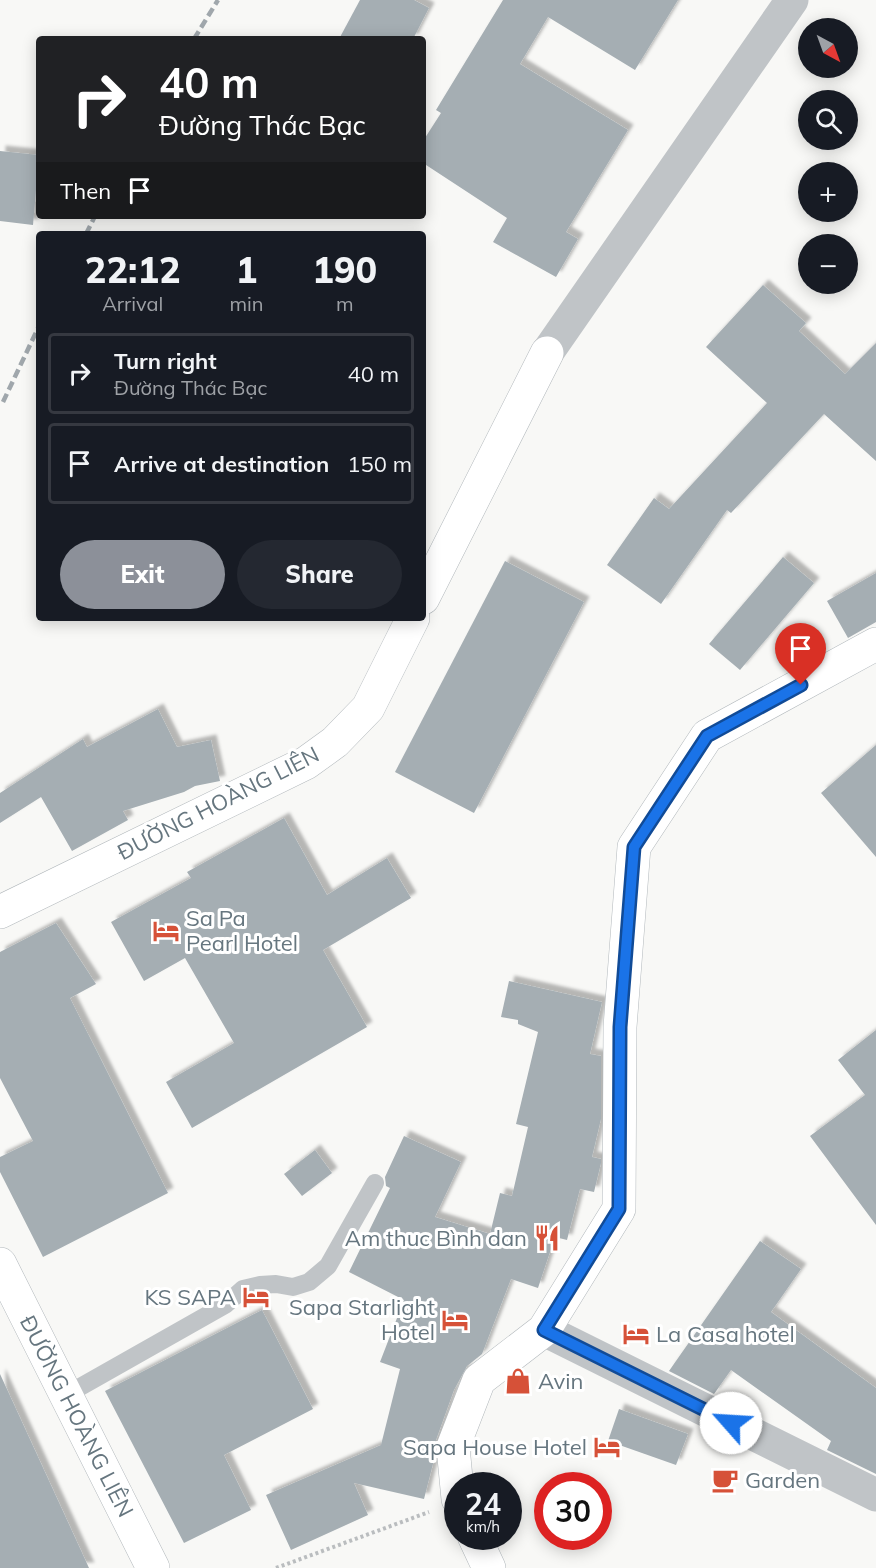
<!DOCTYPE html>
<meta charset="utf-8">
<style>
:root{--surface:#171b24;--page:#242831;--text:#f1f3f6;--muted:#9ea1a6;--line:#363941;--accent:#8c9099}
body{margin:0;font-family:Mulish,sans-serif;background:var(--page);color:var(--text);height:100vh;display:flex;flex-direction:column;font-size:22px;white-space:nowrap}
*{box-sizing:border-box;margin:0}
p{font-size:20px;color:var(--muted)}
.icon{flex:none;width:33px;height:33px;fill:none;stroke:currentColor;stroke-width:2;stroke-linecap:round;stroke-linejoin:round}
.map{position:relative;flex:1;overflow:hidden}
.side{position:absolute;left:36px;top:231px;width:390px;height:390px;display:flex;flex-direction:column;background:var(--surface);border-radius:6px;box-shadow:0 3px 15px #0003}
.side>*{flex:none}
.hud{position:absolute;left:36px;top:36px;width:390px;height:183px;border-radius:6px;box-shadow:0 3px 15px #0003;background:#202124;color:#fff;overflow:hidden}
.needle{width:39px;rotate:139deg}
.tools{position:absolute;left:798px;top:18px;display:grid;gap:12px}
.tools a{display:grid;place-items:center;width:60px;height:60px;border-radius:50%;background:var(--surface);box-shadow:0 3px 15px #0003;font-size:30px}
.speed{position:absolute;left:444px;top:1472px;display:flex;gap:12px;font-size:30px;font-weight:700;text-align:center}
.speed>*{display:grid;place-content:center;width:78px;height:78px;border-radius:50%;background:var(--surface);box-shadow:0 3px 15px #0003;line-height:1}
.speed small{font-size:15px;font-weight:400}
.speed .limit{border:9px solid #d22;background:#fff;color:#111}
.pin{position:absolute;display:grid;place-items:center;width:51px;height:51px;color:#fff;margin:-62px -26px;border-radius:50% 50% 50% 0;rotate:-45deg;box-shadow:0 0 6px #0007}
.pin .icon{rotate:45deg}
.me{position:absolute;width:66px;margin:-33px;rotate:296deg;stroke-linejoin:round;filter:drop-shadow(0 0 4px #0008)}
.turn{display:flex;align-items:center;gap:21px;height:126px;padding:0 24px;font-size:27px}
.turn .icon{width:78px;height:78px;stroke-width:2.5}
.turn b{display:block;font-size:42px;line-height:51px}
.then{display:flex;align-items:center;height:57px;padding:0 24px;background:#0003;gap:12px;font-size:22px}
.eta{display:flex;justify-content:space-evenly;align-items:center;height:102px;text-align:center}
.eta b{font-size:36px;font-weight:800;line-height:42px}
.cta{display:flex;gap:12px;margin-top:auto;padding:12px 24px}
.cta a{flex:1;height:69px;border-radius:36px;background:var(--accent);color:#fff;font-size:24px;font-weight:800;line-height:69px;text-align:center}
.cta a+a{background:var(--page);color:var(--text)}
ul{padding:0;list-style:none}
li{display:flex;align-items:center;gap:18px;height:81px;margin:0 12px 9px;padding:0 12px;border:3px solid var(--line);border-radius:6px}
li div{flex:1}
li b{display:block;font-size:22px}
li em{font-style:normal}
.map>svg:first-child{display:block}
.building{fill:#a5aeb3;filter:url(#shadow)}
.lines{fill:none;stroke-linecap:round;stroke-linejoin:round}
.secondary-casing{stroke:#b2b8bc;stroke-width:34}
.path{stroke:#babdbf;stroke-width:4;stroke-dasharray:3 3;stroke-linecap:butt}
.lane{stroke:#c0c4c7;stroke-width:18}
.street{stroke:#c0c4c7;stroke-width:33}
.secondary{stroke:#fff;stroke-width:33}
.rail{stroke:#a0a7ac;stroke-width:4.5;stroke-dasharray:9 4.5;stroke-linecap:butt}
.route-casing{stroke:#114b97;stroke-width:15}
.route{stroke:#1a73e8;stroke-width:10}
.labels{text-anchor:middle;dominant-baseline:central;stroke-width:6;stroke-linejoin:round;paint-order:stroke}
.street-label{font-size:22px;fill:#66767f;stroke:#fff}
.poi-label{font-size:22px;fill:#66767f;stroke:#fff;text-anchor:start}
</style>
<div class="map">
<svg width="876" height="1568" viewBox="0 0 876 1568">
<defs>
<filter id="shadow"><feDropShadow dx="5.5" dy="-5.5" stdDeviation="1.5" flood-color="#0004"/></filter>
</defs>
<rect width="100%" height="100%" fill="#f8f8f6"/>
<g class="building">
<path d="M 360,0 L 414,0 L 429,8 L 413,39 L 339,39 Z"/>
<path d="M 503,0 L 678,0 L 635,70 L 548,17 L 520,64 L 628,130 L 566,232 L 578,239 L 556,277 L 493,242 L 507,218 L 423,163 L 423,141 L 441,113 L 436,110 Z"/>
<path d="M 0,151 L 39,155 L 33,225 L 0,221 Z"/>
<path d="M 763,285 L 806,323 L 799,331 L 845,374 L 876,343 L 876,461 L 824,414 L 731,513 L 727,510 L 661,604 L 607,565 L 654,498 L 669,509 L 767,403 L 706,347 Z"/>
<path d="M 783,557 L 814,583 L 740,670 L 709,644 Z"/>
<path d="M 505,561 L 584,602 L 474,813 L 395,772 Z"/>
<path d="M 876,573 L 876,622 L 848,638 L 827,601 Z"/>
<path d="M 158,709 L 177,747 L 211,740 L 220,781 L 195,786 L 184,792 L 123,811 L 128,820 L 72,851 L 41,797 L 0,823 L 0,793 L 83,739 L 87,747 Z"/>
<path d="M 876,745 L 876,857 L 821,793 Z"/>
<path d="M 284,818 L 327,895 L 387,858 L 411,898 L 323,950 L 367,1027 L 192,1128 L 166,1082 L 234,1043 L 185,958 L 144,981 L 111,922 L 191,878 L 187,872 Z"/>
<path d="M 56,923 L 96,984 L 70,998 L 168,1193 L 43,1257 L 0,1172 L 0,1157 L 33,1141 L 0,1078 L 0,952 Z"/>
<path d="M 509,981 L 602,1002 L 590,1054 L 601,1056 L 601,1119 L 592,1157 L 601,1159 L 601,1163 L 594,1192 L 580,1189 L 567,1240 L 555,1237 L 538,1288 L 511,1279 L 482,1354 L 467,1366 L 454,1390 L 436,1440 L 435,1456 L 424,1499 L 354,1483 L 368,1515 L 291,1550 L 266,1495 L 381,1445 L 400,1369 L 380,1362 L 404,1300 L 349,1272 L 390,1188 L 386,1186 L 385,1177 L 404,1136 L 461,1162 L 435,1217 L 490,1234 L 500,1193 L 512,1196 L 528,1127 L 516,1124 L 538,1032 L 518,1024 L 518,1020 L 501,1017 Z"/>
<path d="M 876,1030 L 876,1225 L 810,1136 L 865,1095 L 838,1060 Z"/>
<path d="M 315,1150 L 332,1173 L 302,1196 L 284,1174 Z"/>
<path d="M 760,1241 L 801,1269 L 771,1312 L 876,1388 L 876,1474 L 827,1450 L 831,1441 L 731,1370 L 714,1394 L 669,1371 Z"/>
<path d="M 262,1310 L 313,1409 L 224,1455 L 251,1510 L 184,1543 L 105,1391 Z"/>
<path d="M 0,1374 L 89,1568 L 0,1568 Z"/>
<path d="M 619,1409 L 688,1434 L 676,1465 L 608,1441 Z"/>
</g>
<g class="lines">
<g class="secondary-casing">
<g id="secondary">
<path d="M 423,598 L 547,353"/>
<path d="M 0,912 L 306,763 L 335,742 L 368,708 L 413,618"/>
<path d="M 0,1264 L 153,1568"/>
<path d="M 458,1499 L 453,1447 L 479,1380 L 544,1330 L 619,1209 L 620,1027 L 634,847 L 707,736 L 876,644"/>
<path d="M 474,1536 L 489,1568"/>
</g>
</g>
<path class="path" d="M 276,1568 L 429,1512"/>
<path class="lane" d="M 66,1395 L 225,1305 L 243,1289 L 260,1285 L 276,1284 L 293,1287 L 309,1282 L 328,1266 L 375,1183"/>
<g class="street">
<path d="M 547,353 L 792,0"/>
<path d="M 544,1330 L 876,1495"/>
</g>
<use href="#secondary" class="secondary"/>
<g class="rail">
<path d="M 194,39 L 218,0"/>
<path d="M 86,234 L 95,216"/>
<path d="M 3,402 L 39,326"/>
</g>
</g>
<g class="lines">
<g class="route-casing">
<path id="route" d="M 731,1423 L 544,1330 L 619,1209 L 620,1027 L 634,847 L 707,736 L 801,685"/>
</g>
<use href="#route" class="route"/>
</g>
<defs>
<g id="hotel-bare" transform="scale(2.07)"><path d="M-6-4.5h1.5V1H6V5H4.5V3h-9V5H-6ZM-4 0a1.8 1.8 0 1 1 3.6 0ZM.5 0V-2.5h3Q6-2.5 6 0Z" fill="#d65138" stroke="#fff" stroke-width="2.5" paint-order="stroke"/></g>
<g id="restaurant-bare" transform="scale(2.07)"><path d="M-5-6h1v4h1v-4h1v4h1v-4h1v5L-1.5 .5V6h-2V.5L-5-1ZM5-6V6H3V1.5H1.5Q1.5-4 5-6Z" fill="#d65138" stroke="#fff" stroke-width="2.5" paint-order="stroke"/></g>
<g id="shop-bare" transform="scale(2.07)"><path d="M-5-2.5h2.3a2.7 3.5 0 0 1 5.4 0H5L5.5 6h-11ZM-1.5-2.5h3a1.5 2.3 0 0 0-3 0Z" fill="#d65138" stroke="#fff" stroke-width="2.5" paint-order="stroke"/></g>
<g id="cafe-bare" transform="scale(2.07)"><path d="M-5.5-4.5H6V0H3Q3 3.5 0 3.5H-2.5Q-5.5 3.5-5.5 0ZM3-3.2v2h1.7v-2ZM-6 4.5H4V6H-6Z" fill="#d65138" stroke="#fff" stroke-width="2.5" paint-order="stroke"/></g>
</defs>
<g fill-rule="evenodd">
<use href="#hotel-bare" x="166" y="931"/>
<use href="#restaurant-bare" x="547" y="1238"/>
<use href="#hotel-bare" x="256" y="1297"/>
<use href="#hotel-bare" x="455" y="1320"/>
<use href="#hotel-bare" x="636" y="1334"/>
<use href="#shop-bare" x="518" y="1381"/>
<use href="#hotel-bare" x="607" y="1447"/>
<use href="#cafe-bare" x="725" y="1480"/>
</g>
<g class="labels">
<g class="street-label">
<text transform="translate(218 803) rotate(-27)">ĐƯỜNG HOÀNG LIÊN</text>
<text transform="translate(77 1416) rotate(63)">ĐƯỜNG HOÀNG LIÊN</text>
</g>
<g class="poi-label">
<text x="186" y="918">Sa Pa<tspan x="186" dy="25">Pearl Hotel</tspan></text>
<text x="527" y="1238" text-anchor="end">Am thuc Bình dan</text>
<text x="236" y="1297" text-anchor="end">KS SAPA</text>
<text x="435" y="1307" text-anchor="end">Sapa Starlight<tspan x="435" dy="25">Hotel</tspan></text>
<text x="656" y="1334">La Casa hotel</text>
<text x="538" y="1381">Avin</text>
<text x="587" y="1447" text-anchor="end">Sapa House Hotel</text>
<text x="745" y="1480">Garden</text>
</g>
</g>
</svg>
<div class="tools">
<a><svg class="needle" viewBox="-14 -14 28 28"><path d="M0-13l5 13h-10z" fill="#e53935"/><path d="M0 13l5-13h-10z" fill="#9ea1a6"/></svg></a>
<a><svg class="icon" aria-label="search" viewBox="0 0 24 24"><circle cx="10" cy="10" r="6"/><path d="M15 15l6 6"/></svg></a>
<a>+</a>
<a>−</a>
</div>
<div class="speed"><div>24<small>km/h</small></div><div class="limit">30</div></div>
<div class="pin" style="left:801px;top:685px;background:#d93025"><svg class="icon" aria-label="arrive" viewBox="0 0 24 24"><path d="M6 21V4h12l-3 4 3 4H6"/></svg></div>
<svg class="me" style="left:731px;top:1423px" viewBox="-20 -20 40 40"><circle r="19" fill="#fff"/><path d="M0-13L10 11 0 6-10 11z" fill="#1a73e8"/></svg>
<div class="hud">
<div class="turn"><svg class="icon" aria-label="right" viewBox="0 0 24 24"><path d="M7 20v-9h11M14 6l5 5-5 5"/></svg><div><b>40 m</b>Đường Thác Bạc</div></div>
<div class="then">Then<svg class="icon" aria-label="arrive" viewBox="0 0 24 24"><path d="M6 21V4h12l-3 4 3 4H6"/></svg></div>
</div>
<section class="side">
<div class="eta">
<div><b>22:12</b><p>Arrival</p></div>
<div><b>1</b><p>min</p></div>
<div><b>190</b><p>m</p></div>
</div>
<ul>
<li><svg class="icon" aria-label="right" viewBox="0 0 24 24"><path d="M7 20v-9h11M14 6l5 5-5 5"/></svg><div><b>Turn right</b><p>Đường Thác Bạc</p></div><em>40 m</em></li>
<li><svg class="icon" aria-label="arrive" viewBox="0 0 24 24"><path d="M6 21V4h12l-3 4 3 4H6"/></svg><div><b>Arrive at destination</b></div><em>150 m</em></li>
</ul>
<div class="cta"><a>Exit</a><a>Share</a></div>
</section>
</div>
